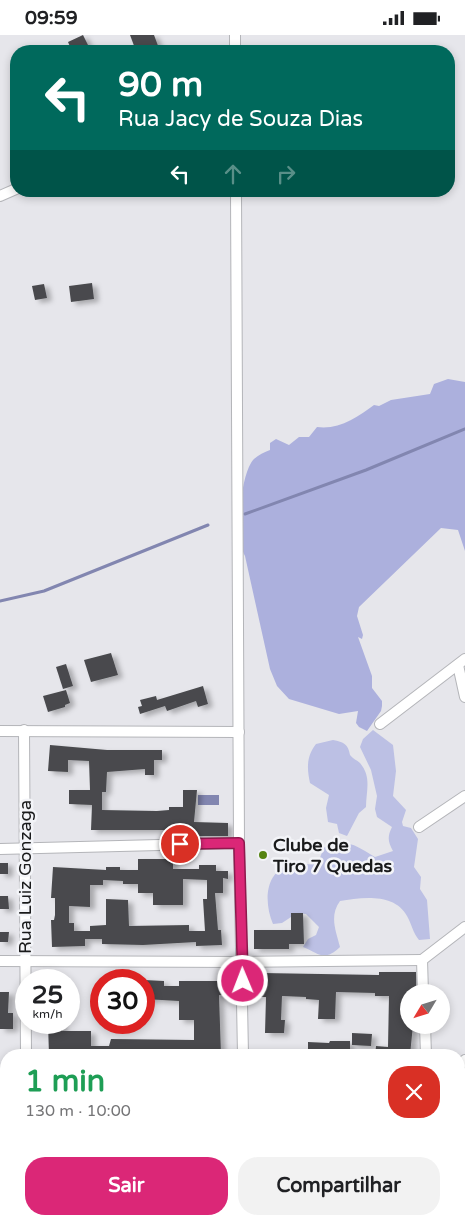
<!DOCTYPE html>
<html lang="pt">
<meta charset="utf-8">
<style>
:root{--surface:#fff;--page:#f2f2f2;--text:#202124;--muted:#757577;--accent:#db2777}
body{margin:0;font-family:"Varela Round",sans-serif;background:var(--page);color:var(--text);height:100vh;display:flex;flex-direction:column;font-size:19px;white-space:nowrap}
*{box-sizing:border-box;margin:0}
p{font-size:16px;color:var(--muted)}
.icon{flex:none;width:28px;height:28px;fill:none;stroke:currentColor;stroke-width:2;stroke-linecap:round;stroke-linejoin:round}
.map{position:relative;flex:1;overflow:hidden}
.side{position:absolute;left:0px;top:1014px;width:465px;height:176px;display:flex;flex-direction:column;background:var(--surface);border-radius:20px 20px 0 0;box-shadow:0 2px 8px #0003}
.side>*{flex:none}
.banner{position:absolute;left:10px;top:10px;width:445px;height:152px;border-radius:20px;box-shadow:0 2px 8px #0003;background:#00695c;color:#fff;overflow:hidden}
.needle{width:32px;rotate:232deg}
.fabs{position:absolute;left:400px;top:949px;display:grid;gap:10px}
.fabs a{display:grid;place-items:center;width:50px;height:50px;border-radius:50%;background:var(--surface);box-shadow:0 2px 8px #0003;font-size:25px}
.speed{position:absolute;left:15px;top:934px;display:flex;gap:10px;font-size:25px;font-weight:700;text-align:center}
.speed>*{display:grid;place-content:center;width:65px;height:65px;border-radius:50%;background:var(--surface);box-shadow:0 2px 8px #0003;line-height:1}
.speed small{font-size:12px;font-weight:400}
.speed .limit{border:8px solid #d22;background:#fff;color:#111}
.pin{position:absolute;display:grid;place-items:center;width:42px;height:42px;color:#fff;margin:-21px;border:2px solid #fff;border-radius:50%;box-shadow:0 1px 5px #0007}
.me{position:absolute;width:55px;margin:-28px;rotate:359deg;stroke-linejoin:round;filter:drop-shadow(0 0 4px #0008)}
.turn{display:flex;align-items:center;gap:18px;height:105px;padding:0 25px;font-size:22px}
.turn .icon{width:65px;height:65px;stroke-width:2.5}
.turn b{display:block;font-size:35px;line-height:42px}
.lanes{display:flex;align-items:center;height:48px;padding:0 25px;background:#0003;justify-content:center;gap:25px;direction:ltr}
.lanes .off{opacity:.35}
.round{display:grid;place-items:center;flex:none;width:52px;height:52px;border-radius:20px;background:var(--page)}
.headline{display:flex;align-items:center;justify-content:space-between;height:85px;padding:0 25px}
h1{font-size:30px;font-weight:700;line-height:38px;color:#1e9e55}
.primary-button{display:flex;gap:10px;margin-top:auto;padding:10px 25px}
.primary-button a{flex:1;height:58px;border-radius:20px;background:var(--accent);color:#fff;font-size:20px;font-weight:700;line-height:58px;text-align:center}
.primary-button a+a{background:var(--page);color:var(--text)}
.status{display:flex;justify-content:space-between;align-items:center;height:35px;padding:0 25px;background:var(--surface);direction:ltr}
.status svg{height:14px;fill:currentColor}
.map>svg:first-child{display:block}
.green{fill:#bcc0e4}
.forest{fill:#acb0dd}
.water{fill:#8286b0}
.lines{fill:none;stroke-linecap:round;stroke-linejoin:round}
.stream{stroke:#8286b0;stroke-width:3}
.building{fill:#494a4d;fill-rule:evenodd;filter:url(#shadow)}
.minor-casing{stroke:#b4b5b9;stroke-width:12}
.minor{stroke:#fff;stroke-width:10}
.route-casing{stroke:#8e194d;stroke-width:12}
.route{stroke:#db2777;stroke-width:9}
.poi-dot{fill:#558311;stroke:#f3f4f8;stroke-width:2}
.labels{text-anchor:middle;dominant-baseline:central;stroke-width:5;stroke-linejoin:round;paint-order:stroke}
.poi-label{font-size:18px;font-weight:bold;fill:#191a1b;stroke:#f3f4f8;text-anchor:start}
.street-label{font-size:18px;fill:#191a1b;stroke:#f3f4f8}
</style>
<div class="status"><b>09:59</b><svg viewBox="0 0 49 12"><path d="M0 12V9h3v3zM5 12V6h3v6zM10 12V3h3v9zM15 12V0h3v12zM26 1h20v11H26zM47 4h2v5h-2z"/></svg></div>
<div class="map">
<svg width="465" height="1189" viewBox="0 0 465 1189">
<defs>
<filter id="shadow"><feDropShadow dx="5" dy="3" stdDeviation="2.5" flood-color="#0004"/></filter>
</defs>
<rect width="100%" height="100%" fill="#e6e6eb"/>
<g class="green">
<path d="M 373,695 L 393,710 L 396,736 L 393,761 L 406,775 L 402,787 L 403,791 L 411,793 L 418,804 L 414,832 L 421,842 L 420,854 L 427,865 L 430,904 L 419,905 C 413,898 412,890 407,881 C 395,858 362,862 340,866 C 329,881 336,896 340,912 C 324,927 320,919 303,912 L 308,904 L 316,900 L 319,892 L 306,879 L 297,878 L 282,888 L 273,889 C 264,868 264,837 291,829 C 301,826 308,832 318,828 L 324,812 C 348,804 354,809 375,822 L 393,816 C 388,807 387,802 392,792 L 377,782 L 375,774 L 377,761 L 371,735 L 360,712 L 363,704 Z"/>
<path d="M 333,705 C 344,707 348,709 350,720 C 353,724 357,725 360,728 C 372,742 366,756 366,772 L 359,778 L 347,801 L 339,798 L 337,789 L 328,787 L 326,773 L 329,760 L 310,748 C 307,734 306,722 316,709 Z"/>
</g>
<path class="forest" d="M 448,344 L 465,347 L 465,516 L 458,495 L 441,493 L 359,572 L 357,581 L 363,600 L 362,604 L 358,602 L 372,641 L 372,653 L 382,666 L 382,671 L 381,676 L 367,696 L 359,692 L 356,688 L 358,676 L 339,679 L 289,664 L 277,651 L 270,634 L 245,521 C 235,504 240,446 251,428 C 255,421 263,418 270,415 L 270,408 L 276,404 L 289,410 L 299,402 L 309,402 L 317,392 C 339,395 358,382 374,370 L 379,371 L 391,365 L 430,359 L 434,349 Z"/>
<rect class="water" x="198" y="760" width="21" height="10"/>
<g class="lines">
<g class="stream">
<path d="M 245,479 L 366,435 L 465,394"/>
<path d="M 0,566 L 44,556 L 208,490"/>
</g>
</g>
<g class="building">
<path d="M 83,0 L 88,10 L 72,16 L 68,7 Z"/>
<path d="M 130,0 L 154,0 L 160,16 L 136,16 Z"/>
<path d="M 92,248 L 94,264 L 71,267 L 69,251 Z"/>
<path d="M 44,249 L 47,263 L 35,265 L 32,251 Z"/>
<path d="M 111,618 L 118,640 L 91,647 L 84,625 Z"/>
<path d="M 66,629 L 73,651 L 63,654 L 56,632 Z"/>
<path d="M 203,651 L 208,669 L 198,672 L 196,666 L 167,676 L 165,671 L 140,679 L 138,672 L 142,671 L 140,665 L 156,661 L 157,665 Z"/>
<path d="M 66,655 L 70,668 L 65,670 L 65,672 L 48,677 L 43,661 Z"/>
<path d="M 50,710 L 107,715 L 162,715 L 162,725 L 154,725 L 154,740 L 145,740 L 145,734 L 107,737 L 106,757 L 102,757 L 102,775 L 157,776 L 169,775 L 169,772 L 183,772 L 183,755 L 197,755 L 194,787 L 228,788 L 228,801 L 182,801 L 183,799 L 175,798 L 175,795 L 91,795 L 92,770 L 69,769 L 69,755 L 90,755 L 89,726 L 68,725 L 68,737 L 48,736 Z"/>
<path d="M 138,824 L 173,824 L 173,834 L 199,834 L 199,830 L 216,830 L 216,836 L 228,836 L 228,844 L 223,843 L 223,858 L 215,858 L 218,895 L 221,895 L 222,910 L 196,911 L 196,907 L 143,910 L 102,909 L 102,904 L 85,904 L 85,911 L 52,912 L 51,885 L 54,885 L 55,880 L 55,863 L 51,863 L 53,832 L 106,835 L 106,832 L 120,832 L 120,835 L 138,835 ZM 183,844 L 207,845 L 207,864 L 203,864 L 205,896 L 189,896 L 189,890 L 129,891 L 128,865 L 106,864 L 106,890 L 90,891 L 90,896 L 74,896 L 74,888 L 69,888 L 69,871 L 90,872 L 90,850 L 103,850 L 103,845 L 123,846 L 123,849 L 138,849 L 138,858 L 153,858 L 153,870 L 183,870 Z"/>
<rect x="0" y="828" width="8" height="11"/>
<path d="M 0,861 L 8,861 L 9,874 L 0,874 Z"/>
<path d="M 291,878 L 303,878 L 304,909 L 289,909 L 289,914 L 254,914 L 254,895 L 291,895 Z"/>
<path d="M 0,897 L 9,897 L 8,907 L 0,907 Z"/>
<path d="M 379,937 L 416,937 L 416,958 L 409,958 L 409,990 L 413,990 L 410,1020 L 375,1020 L 376,1011 L 388,1012 L 389,961 L 375,961 L 375,958 L 336,957 L 335,984 L 318,984 L 319,965 L 306,964 L 306,962 L 282,961 L 281,985 L 285,985 L 284,998 L 265,998 L 266,962 L 261,962 L 262,938 L 379,940 Z"/>
<path d="M 144,945 L 164,946 L 164,951 L 179,951 L 179,946 L 222,946 L 222,960 L 219,960 L 221,1020 L 91,1020 L 91,1011 L 109,1011 L 111,1004 L 194,1005 L 194,985 L 179,985 L 179,966 L 144,964 Z"/>
<path d="M 0,957 L 9,957 L 8,978 L 13,978 L 13,994 L 0,994 Z"/>
<path d="M 48,988 L 62,988 L 62,996 L 91,996 L 91,1015 L 70,1015 L 70,1020 L 49,1020 Z"/>
<path d="M 352,998 L 372,999 L 371,1011 L 352,1010 Z"/>
<path d="M 330,1006 L 350,1006 L 350,1020 L 308,1020 L 308,1007 L 329,1008 Z"/>
</g>
<g class="lines">
<g class="minor-casing">
<g id="minor">
<path d="M 235,0 L 235,16"/>
<path d="M 236,156 L 239,808 L 243,1020"/>
<path d="M 0,161 L 16,154"/>
<path d="M 458,630 L 465,662"/>
<path d="M 380,689 L 465,624"/>
<path d="M 24,695 L 26,1020"/>
<path d="M 0,696 L 239,697"/>
<path d="M 419,792 L 465,761"/>
<path d="M 0,814 L 239,808"/>
<path d="M 422,925 L 465,892"/>
<path d="M 422,925 L 423,958"/>
<path d="M 0,926 L 242,927 L 422,925"/>
<path d="M 425,990 L 426,1020"/>
<path d="M 459,1030 L 465,1025"/>
<path d="M 0,1043 L 6,1043"/>
<path d="M 459,1157 L 465,1157"/>
<path d="M 0,1158 L 6,1158"/>
<path d="M 424,1184 L 424,1189"/>
<path d="M 28,1189 L 28,1184"/>
<path d="M 244,1189 L 244,1184"/>
</g>
</g>
<use href="#minor" class="minor"/>
</g>
<g class="lines">
<g class="route-casing">
<path id="route" d="M 180,809 L 239,808 L 243,946"/>
</g>
<use href="#route" class="route"/>
</g>
<circle class="poi-dot" cx="263" cy="820" r="5"/>
<g class="labels">
<g class="poi-label">
<text x="273" y="810">Clube de<tspan x="273" dy="21">Tiro 7 Quedas</tspan></text>
</g>
<g class="street-label">
<text transform="translate(25 842) rotate(-90)">Rua Luiz Gonzaga</text>
</g>
</g>
</svg>
<div class="fabs">
<a><svg class="needle" viewBox="-14 -14 28 28"><path d="M0-13l5 13h-10z" fill="#e53935"/><path d="M0 13l5-13h-10z" fill="#757577"/></svg></a>
</div>
<div class="speed"><div>25<small>km/h</small></div><div class="limit">30</div></div>
<div class="pin" style="left:180px;top:809px;background:#d93025"><svg class="icon" aria-label="arrive" viewBox="0 0 24 24"><path d="M6 21V4h12l-3 4 3 4H6"/></svg></div>
<svg class="me" style="left:243px;top:946px" viewBox="-20 -20 40 40"><circle r="17" fill="#db2777" stroke="#fff" stroke-width="3"/><path d="M0-11L8 9 0 5-8 9z" fill="#fff"/></svg>
<div class="banner">
<div class="turn"><svg class="icon" aria-label="left" viewBox="0 0 24 24"><path d="M17 20v-9H6M10 6l-5 5 5 5"/></svg><div><b>90 m</b>Rua Jacy de Souza Dias</div></div>
<div class="lanes"><svg class="icon" aria-label="left" viewBox="0 0 24 24"><path d="M17 20v-9H6M10 6l-5 5 5 5"/></svg><svg class="icon off" aria-label="ahead" viewBox="0 0 24 24"><path d="M12 20V5M6 11l6-6 6 6"/></svg><svg class="icon off" aria-label="right" viewBox="0 0 24 24"><path d="M7 20v-9h11M14 6l5 5-5 5"/></svg></div>
</div>
<section class="side">
<div class="headline"><div><h1>1 min</h1><p>130 m · 10:00</p></div><a class="round" style="background:#d93025;color:#fff"><svg class="icon" aria-label="close" viewBox="0 0 24 24"><path d="M6 6l12 12M18 6L6 18"/></svg></a></div>
<div class="primary-button"><a>Sair</a><a>Compartilhar</a></div>
</section>
</div>
